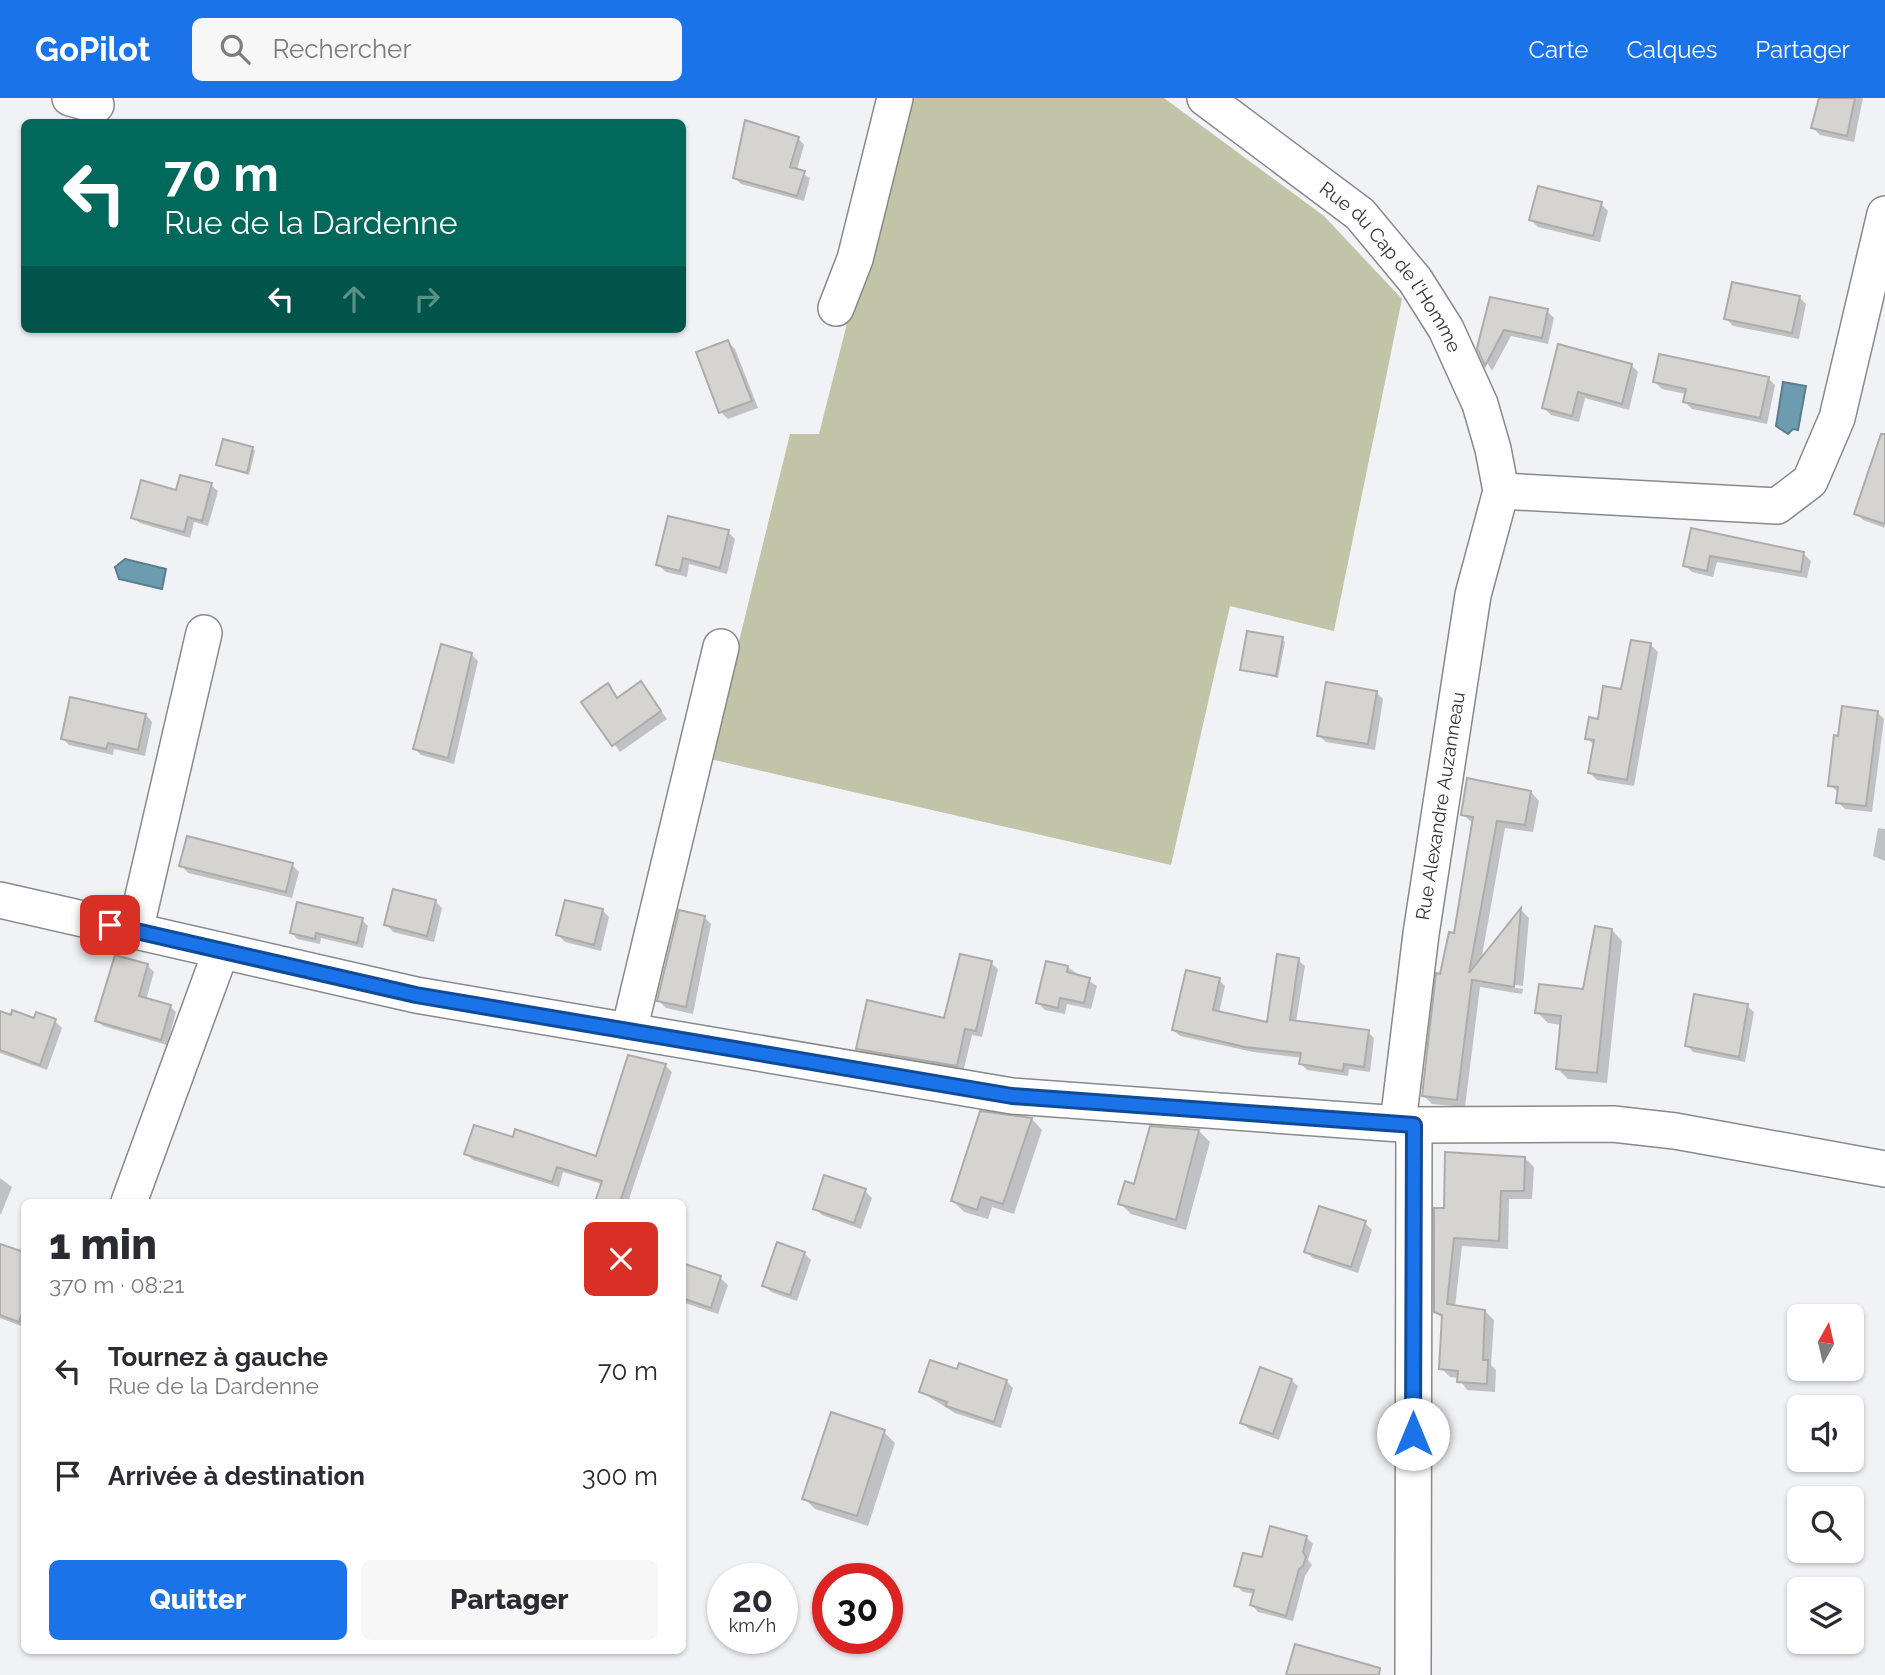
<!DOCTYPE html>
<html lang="fr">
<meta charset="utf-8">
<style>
:root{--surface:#fff;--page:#f7f7f7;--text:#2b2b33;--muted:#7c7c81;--accent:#1a73e8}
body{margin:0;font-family:Raleway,sans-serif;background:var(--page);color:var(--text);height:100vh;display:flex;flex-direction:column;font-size:26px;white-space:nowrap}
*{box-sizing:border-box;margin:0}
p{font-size:23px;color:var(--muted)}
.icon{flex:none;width:38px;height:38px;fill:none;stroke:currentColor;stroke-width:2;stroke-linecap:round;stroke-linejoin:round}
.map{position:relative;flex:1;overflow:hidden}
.drawer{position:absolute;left:21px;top:1101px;width:665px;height:455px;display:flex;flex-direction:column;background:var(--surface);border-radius:10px;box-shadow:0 2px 5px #0004}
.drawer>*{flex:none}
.top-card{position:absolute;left:21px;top:21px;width:665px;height:214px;border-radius:10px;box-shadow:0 2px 5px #0004;background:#00695c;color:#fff;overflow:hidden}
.needle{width:46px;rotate:8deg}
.fabs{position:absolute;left:1787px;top:1206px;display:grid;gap:14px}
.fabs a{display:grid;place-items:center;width:77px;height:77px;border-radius:10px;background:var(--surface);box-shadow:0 2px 5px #0004;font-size:35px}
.speed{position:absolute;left:707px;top:1465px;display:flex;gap:14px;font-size:35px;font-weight:700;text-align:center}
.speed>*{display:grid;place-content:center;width:91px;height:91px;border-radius:50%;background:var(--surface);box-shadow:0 2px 5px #0004;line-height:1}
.speed small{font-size:18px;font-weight:400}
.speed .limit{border:10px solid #d22;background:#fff;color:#111}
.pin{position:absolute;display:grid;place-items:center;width:60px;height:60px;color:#fff;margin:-30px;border-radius:14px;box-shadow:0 4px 10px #0006}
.me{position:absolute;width:77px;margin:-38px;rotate:0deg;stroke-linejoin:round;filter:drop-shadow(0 0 5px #0008)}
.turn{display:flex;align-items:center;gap:24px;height:147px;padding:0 28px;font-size:32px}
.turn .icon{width:91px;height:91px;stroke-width:2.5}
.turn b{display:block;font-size:49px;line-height:60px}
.lanes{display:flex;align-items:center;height:66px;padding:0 28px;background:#0003;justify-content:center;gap:35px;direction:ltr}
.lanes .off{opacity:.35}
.round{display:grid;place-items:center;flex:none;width:74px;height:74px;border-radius:10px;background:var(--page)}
.head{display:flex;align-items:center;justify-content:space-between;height:119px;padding:0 28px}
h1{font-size:42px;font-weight:800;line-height:52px}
.action{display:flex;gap:14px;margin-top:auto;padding:14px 28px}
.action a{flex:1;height:80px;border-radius:10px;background:var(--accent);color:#fff;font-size:28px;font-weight:800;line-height:80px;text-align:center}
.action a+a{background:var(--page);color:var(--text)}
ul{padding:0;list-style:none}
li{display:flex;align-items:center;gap:21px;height:105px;padding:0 28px}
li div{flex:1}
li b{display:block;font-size:26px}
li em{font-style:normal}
header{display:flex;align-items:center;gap:42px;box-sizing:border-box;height:98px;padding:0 35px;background:var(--accent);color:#fff}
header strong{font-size:33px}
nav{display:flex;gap:38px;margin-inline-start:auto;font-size:24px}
.search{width:490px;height:63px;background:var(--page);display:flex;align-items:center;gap:18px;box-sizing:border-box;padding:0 24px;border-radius:10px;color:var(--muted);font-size:26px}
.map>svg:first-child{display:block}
.green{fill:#c2c4a7}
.water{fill:#6b9caf;stroke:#5b7d8b;stroke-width:2}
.shadow{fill:#0003}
.building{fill:#d6d4d1;stroke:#aeacaa;stroke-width:2}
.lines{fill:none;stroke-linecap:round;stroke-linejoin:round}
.minor-casing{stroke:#88898c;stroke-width:38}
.minor{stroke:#fff;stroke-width:35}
.route-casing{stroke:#114b97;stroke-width:18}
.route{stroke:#1a73e8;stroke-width:12}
.labels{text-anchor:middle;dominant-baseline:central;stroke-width:7;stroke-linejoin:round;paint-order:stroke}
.street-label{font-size:19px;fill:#353537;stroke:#fff}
</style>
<header>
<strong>GoPilot</strong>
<div class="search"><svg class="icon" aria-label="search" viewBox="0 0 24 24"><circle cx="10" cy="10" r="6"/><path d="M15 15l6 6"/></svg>Rechercher</div>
<nav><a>Carte</a><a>Calques</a><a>Partager</a></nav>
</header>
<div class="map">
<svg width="1885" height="1577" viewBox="0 0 1885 1577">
<rect width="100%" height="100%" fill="#f1f2f5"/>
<path class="green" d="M 904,0 L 1164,0 L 1324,118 L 1402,201 L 1334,533 L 1230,508 L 1171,767 L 710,661 L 790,336 L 819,336 Z"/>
<g class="water">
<path d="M 1783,284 L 1806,288 L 1798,332 L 1793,331 L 1788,336 L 1776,328 Z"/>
<path d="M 125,461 L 166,471 L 162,491 L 119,481 L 115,469 Z"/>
</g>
<g class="shadow">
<path d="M 1820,0 L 1863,0 L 1854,44 L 1820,37 L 1813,30 Z"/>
<path d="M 798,40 L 804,47 L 797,72 L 810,80 L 804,103 L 741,86 L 735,80 Z"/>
<path d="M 1601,106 L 1608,113 L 1600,144 L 1538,129 L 1531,122 Z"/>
<path d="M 1799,199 L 1806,206 L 1799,241 L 1733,228 L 1726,220 Z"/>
<path d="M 1492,201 L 1547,213 L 1554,220 L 1548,246 L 1511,238 L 1492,273 L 1478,249 Z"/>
<path d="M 728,244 L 735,251 L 758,310 L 728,321 L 721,314 Z"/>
<path d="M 1631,267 L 1638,274 L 1629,312 L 1585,300 L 1579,324 L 1551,317 L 1544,310 Z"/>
<path d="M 1768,280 L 1775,287 L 1767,326 L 1692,311 L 1685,304 L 1686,296 L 1662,291 L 1655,284 Z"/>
<path d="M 252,350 L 255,353 L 249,377 L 218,367 Z"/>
<path d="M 1885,363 L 1885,430 L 1863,422 L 1856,415 Z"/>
<path d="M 211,387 L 218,393 L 208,428 L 194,424 L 190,440 L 140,425 L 133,419 L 178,394 Z"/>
<path d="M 1692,432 L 1804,456 L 1811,463 L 1807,480 L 1717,464 L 1713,479 L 1692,474 L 1684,467 Z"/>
<path d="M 728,434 L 735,441 L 727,476 L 689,466 L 687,479 L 666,474 L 658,467 Z"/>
<path d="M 1282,541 L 1285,544 L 1278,580 L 1242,571 Z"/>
<path d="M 1651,547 L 1658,554 L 1634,688 L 1597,682 L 1590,675 L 1595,648 L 1587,640 L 1622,593 Z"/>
<path d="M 471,556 L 478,563 L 454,666 L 421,657 L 415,651 Z"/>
<path d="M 641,585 L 667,621 L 620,654 L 584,604 L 607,588 L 618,601 Z"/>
<path d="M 1376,594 L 1383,601 L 1375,652 L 1326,644 L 1318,637 Z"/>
<path d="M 1877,614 L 1884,621 L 1872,714 L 1845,711 L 1838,704 L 1839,695 L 1830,687 L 1840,640 Z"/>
<path d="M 146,617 L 152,624 L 145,658 L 114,651 L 113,657 L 69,647 L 62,640 Z"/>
<path d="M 1531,694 L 1539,703 L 1533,734 L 1505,730 L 1481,863 L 1521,812 L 1529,820 L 1523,888 L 1478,881 L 1478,884 L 1523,891 L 1522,896 L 1480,889 L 1465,1009 L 1432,1006 L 1423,997 L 1442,878 L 1455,837 L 1474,726 L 1463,717 Z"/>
<path d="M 1878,730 L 1885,731 L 1885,763 L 1873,758 Z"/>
<path d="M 181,767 L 292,767 L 299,774 L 292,800 L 188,775 Z"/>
<path d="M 435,803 L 442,810 L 434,844 L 393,834 L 386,826 Z"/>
<path d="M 602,812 L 609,819 L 601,853 L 565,844 L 558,837 Z"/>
<path d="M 704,819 L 711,826 L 693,916 L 666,910 L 659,903 Z"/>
<path d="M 362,822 L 368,828 L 363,850 L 321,840 L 320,846 L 297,841 L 292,835 Z"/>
<path d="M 1612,832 L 1622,843 L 1607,985 L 1568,981 L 1558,971 L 1562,927 L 1548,925 L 1537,914 L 1585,892 Z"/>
<path d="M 117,859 L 148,868 L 154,874 L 146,902 L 170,908 L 176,914 L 167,947 L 103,928 L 97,922 Z"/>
<path d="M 1298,862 L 1305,868 L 1296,924 L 1368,934 L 1374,940 L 1370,974 L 1349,971 L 1348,978 L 1307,972 L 1301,966 L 1302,960 L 1253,954 L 1180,938 L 1173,932 L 1219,882 L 1225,888 L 1219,915 L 1268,926 Z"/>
<path d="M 991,865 L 998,871 L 982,939 L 972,937 L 963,974 L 865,957 L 858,950 L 946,922 Z"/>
<path d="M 1067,869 L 1097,888 L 1091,911 L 1067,906 L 1065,916 L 1045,912 L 1038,905 Z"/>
<path d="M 1747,908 L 1754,914 L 1745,964 L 1693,954 L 1687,947 Z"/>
<path d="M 0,915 L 35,922 L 37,916 L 55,923 L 62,930 L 47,972 L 0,955 Z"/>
<path d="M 630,959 L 666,968 L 672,974 L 628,1104 L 596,1104 L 602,1086 L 563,1074 L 559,1089 L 473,1062 L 466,1056 L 514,1041 L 597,1060 Z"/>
<path d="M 982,1015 L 1032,1021 L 1042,1032 L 1014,1116 L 992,1109 L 988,1121 L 964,1114 L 953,1103 Z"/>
<path d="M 1151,1030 L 1199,1033 L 1210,1044 L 1186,1132 L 1131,1116 L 1120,1105 L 1135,1088 Z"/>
<path d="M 1525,1060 L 1534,1069 L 1532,1101 L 1509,1101 L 1508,1151 L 1462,1148 L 1455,1209 L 1485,1213 L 1494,1222 L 1491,1267 L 1496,1272 L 1495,1294 L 1467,1292 L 1459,1280 L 1450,1279 L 1441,1270 L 1444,1222 L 1436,1214 L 1445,1112 Z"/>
<path d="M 0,1080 L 12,1089 L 1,1116 L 0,1116 Z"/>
<path d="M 865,1093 L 872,1100 L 861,1131 L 822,1117 L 815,1110 Z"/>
<path d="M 1365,1125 L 1372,1132 L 1358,1175 L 1313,1160 L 1306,1153 Z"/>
<path d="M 804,1155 L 811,1162 L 797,1203 L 771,1194 L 764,1187 Z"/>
<path d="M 4,1160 L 24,1167 L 24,1229 L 0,1220 L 0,1170 Z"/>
<path d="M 682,1167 L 720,1180 L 728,1187 L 718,1216 L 682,1204 Z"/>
<path d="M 958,1273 L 1006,1283 L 1013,1290 L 1001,1330 L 955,1315 L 921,1294 Z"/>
<path d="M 1291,1282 L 1298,1288 L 1279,1342 L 1249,1331 L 1242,1325 Z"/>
<path d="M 884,1334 L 895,1345 L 868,1428 L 815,1411 L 804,1400 Z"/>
<path d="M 1306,1439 L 1313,1446 L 1308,1462 L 1312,1467 L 1305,1478 L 1293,1523 L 1258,1514 L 1252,1507 L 1255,1496 L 1243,1494 L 1236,1487 L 1263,1461 Z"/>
</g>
<g class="building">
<path d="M 1819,0 L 1855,0 L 1847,38 L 1811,30 Z"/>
<path d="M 745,22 L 799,39 L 790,69 L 805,73 L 797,98 L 733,80 Z"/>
<path d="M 1538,88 L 1602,104 L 1593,138 L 1529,122 Z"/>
<path d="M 1732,184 L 1800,198 L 1792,235 L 1724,221 Z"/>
<path d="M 1490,199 L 1548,211 L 1542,240 L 1504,232 L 1485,268 L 1477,250 Z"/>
<path d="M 728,242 L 752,303 L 719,315 L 696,254 Z"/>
<path d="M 1558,246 L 1632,266 L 1622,306 L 1578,294 L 1572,318 L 1542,310 Z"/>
<path d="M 1659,256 L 1769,279 L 1760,320 L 1683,304 L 1686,291 L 1653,284 Z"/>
<path d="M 1881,336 L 1885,336 L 1885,426 L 1854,416 Z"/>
<path d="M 223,341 L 253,349 L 247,375 L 216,367 Z"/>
<path d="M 180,377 L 212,385 L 202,423 L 188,419 L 184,434 L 131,420 L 141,382 L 176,392 Z"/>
<path d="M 668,418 L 729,432 L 720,470 L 683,460 L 680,473 L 656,467 Z"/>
<path d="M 1691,430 L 1804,454 L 1801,474 L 1710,458 L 1707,473 L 1683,468 Z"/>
<path d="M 1247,533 L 1283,539 L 1276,578 L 1240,572 Z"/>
<path d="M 1631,542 L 1651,545 L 1627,682 L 1588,675 L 1594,642 L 1585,641 L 1589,619 L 1598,621 L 1603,588 L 1621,591 Z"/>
<path d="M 441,546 L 472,555 L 448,660 L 413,651 Z"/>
<path d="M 641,583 L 661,613 L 612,648 L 581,604 L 608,585 L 617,600 Z"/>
<path d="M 1326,584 L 1377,593 L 1368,646 L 1317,638 Z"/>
<path d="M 70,599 L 146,616 L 138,652 L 108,645 L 106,651 L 61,641 Z"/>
<path d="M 1842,608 L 1878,613 L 1866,708 L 1836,705 L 1838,689 L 1828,688 L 1834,637 L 1838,638 Z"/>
<path d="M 1467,680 L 1531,693 L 1525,727 L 1497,723 L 1469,875 L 1521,810 L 1514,889 L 1472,882 L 1457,1002 L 1422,998 L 1436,875 L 1440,876 L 1449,834 L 1454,835 L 1473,719 L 1461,717 Z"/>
<path d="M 187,738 L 293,765 L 286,794 L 179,768 Z"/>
<path d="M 393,791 L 436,802 L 427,838 L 384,827 Z"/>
<path d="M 565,802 L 603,811 L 594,847 L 556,837 Z"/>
<path d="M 297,804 L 363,820 L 357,845 L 316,835 L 315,841 L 290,835 Z"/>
<path d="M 679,812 L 705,818 L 686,909 L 657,903 Z"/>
<path d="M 1595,828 L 1612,831 L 1597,975 L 1556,971 L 1561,918 L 1535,915 L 1539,886 L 1583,891 Z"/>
<path d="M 960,856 L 992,863 L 976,933 L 965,931 L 957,968 L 856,951 L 867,902 L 944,920 Z"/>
<path d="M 1277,856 L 1299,860 L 1290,922 L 1369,932 L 1364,969 L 1344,966 L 1343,973 L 1299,966 L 1301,955 L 1245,949 L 1172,932 L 1186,872 L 1220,880 L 1213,912 L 1267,924 Z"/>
<path d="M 115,857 L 148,866 L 139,898 L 171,907 L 161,942 L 95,923 Z"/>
<path d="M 1046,863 L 1068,868 L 1067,874 L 1090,880 L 1084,905 L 1060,900 L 1058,910 L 1036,905 Z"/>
<path d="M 1694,896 L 1748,906 L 1739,959 L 1685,948 Z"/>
<path d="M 12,912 L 34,920 L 36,914 L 56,921 L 40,967 L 0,952 L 0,913 L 11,917 Z"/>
<path d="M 628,957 L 666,966 L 620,1104 L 595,1104 L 602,1083 L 557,1069 L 552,1084 L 464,1056 L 474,1027 L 513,1039 L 515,1031 L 596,1058 Z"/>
<path d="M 980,1013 L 1032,1020 L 1003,1106 L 981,1099 L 977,1112 L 951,1103 Z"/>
<path d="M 1150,1028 L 1199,1032 L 1176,1122 L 1118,1106 L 1125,1083 L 1134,1086 Z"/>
<path d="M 1445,1054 L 1525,1059 L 1524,1093 L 1501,1093 L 1499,1143 L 1454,1140 L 1447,1206 L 1485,1212 L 1483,1262 L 1488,1262 L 1487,1286 L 1457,1284 L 1458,1273 L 1439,1271 L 1442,1217 L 1434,1214 L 1434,1110 L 1444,1110 Z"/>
<path d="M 824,1077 L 866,1091 L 854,1125 L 813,1111 Z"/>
<path d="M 1319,1108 L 1366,1123 L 1351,1169 L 1304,1154 Z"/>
<path d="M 777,1144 L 805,1154 L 790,1197 L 762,1188 Z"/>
<path d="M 0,1146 L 24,1154 L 24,1209 L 19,1224 L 0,1217 Z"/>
<path d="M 682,1165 L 721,1178 L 711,1210 L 682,1200 Z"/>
<path d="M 930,1262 L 957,1271 L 959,1265 L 1007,1282 L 994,1324 L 946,1308 L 947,1304 L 919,1294 Z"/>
<path d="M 1260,1269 L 1292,1281 L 1273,1336 L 1240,1325 Z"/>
<path d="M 831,1314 L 885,1332 L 857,1418 L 802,1401 Z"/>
<path d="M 1270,1428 L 1307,1438 L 1303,1454 L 1306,1459 L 1303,1468 L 1299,1471 L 1286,1518 L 1250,1507 L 1254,1492 L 1234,1488 L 1243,1455 L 1262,1459 Z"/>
<path d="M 1295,1546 L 1380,1570 L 1379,1577 L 1286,1577 Z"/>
</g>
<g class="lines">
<g class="minor-casing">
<g id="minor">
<path d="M 70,0 L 96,7"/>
<path id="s1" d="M 1205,0 L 1360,116 L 1415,182 L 1446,231 L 1480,306 L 1493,351 L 1501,393 L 1473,497 L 1421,836 L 1398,1025"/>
<path d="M 836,210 L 855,161 L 895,0"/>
<path d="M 1501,393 L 1777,408 L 1810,383 L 1837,320 L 1885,116"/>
<path d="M 0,802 L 416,897 L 1012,998 L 1414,1027 L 1613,1026 L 1675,1033 L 1885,1071"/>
<path d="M 135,833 L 204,535"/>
<path d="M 629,933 L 721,549"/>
<path d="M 129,1104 L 221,853"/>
<path d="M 1413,1577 L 1414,1027"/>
</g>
</g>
<use href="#minor" class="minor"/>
</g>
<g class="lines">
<g class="route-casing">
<path id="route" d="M 110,827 L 416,897 L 1012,998 L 1414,1027 L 1413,1336"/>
</g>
<use href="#route" class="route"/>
</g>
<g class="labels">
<g class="street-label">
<text stroke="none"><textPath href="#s1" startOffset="254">Rue du Cap de l'Homme</textPath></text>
<text transform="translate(1440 708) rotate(-81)">Rue Alexandre Auzanneau</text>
</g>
</g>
</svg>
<div class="fabs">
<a><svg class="needle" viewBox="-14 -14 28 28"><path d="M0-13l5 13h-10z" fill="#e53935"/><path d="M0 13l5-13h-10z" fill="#7c7c81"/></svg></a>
<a><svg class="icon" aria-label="sound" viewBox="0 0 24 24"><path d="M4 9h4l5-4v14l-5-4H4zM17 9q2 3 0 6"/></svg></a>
<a><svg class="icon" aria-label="search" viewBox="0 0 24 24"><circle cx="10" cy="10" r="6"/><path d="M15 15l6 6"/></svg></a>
<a><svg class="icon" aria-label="layers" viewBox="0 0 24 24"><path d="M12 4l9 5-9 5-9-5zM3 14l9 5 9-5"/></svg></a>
</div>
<div class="speed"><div>20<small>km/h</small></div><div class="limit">30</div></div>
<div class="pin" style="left:110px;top:827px;background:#d93025"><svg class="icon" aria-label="arrive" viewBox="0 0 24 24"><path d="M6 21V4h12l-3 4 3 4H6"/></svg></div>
<svg class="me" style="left:1413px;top:1336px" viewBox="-20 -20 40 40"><circle r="19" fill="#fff"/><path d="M0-13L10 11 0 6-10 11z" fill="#1a73e8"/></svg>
<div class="top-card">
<div class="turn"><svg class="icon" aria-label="left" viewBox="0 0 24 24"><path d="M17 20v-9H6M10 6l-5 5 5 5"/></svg><div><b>70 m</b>Rue de la Dardenne</div></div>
<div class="lanes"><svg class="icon" aria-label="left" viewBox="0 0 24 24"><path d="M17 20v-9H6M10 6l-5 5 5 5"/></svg><svg class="icon off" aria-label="ahead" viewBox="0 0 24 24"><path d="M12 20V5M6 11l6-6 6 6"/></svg><svg class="icon off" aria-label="right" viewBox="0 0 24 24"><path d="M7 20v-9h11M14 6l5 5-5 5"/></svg></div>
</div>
<section class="drawer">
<div class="head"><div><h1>1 min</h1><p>370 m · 08:21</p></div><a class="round" style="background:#d93025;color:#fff"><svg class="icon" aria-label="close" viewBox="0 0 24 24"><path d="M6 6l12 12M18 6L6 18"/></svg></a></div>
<ul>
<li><svg class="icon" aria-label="left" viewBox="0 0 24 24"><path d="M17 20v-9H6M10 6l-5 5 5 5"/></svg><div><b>Tournez à gauche</b><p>Rue de la Dardenne</p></div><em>70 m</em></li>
<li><svg class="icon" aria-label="arrive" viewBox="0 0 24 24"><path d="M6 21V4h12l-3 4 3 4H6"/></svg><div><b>Arrivée à destination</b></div><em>300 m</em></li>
</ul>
<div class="action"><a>Quitter</a><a>Partager</a></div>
</section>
</div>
